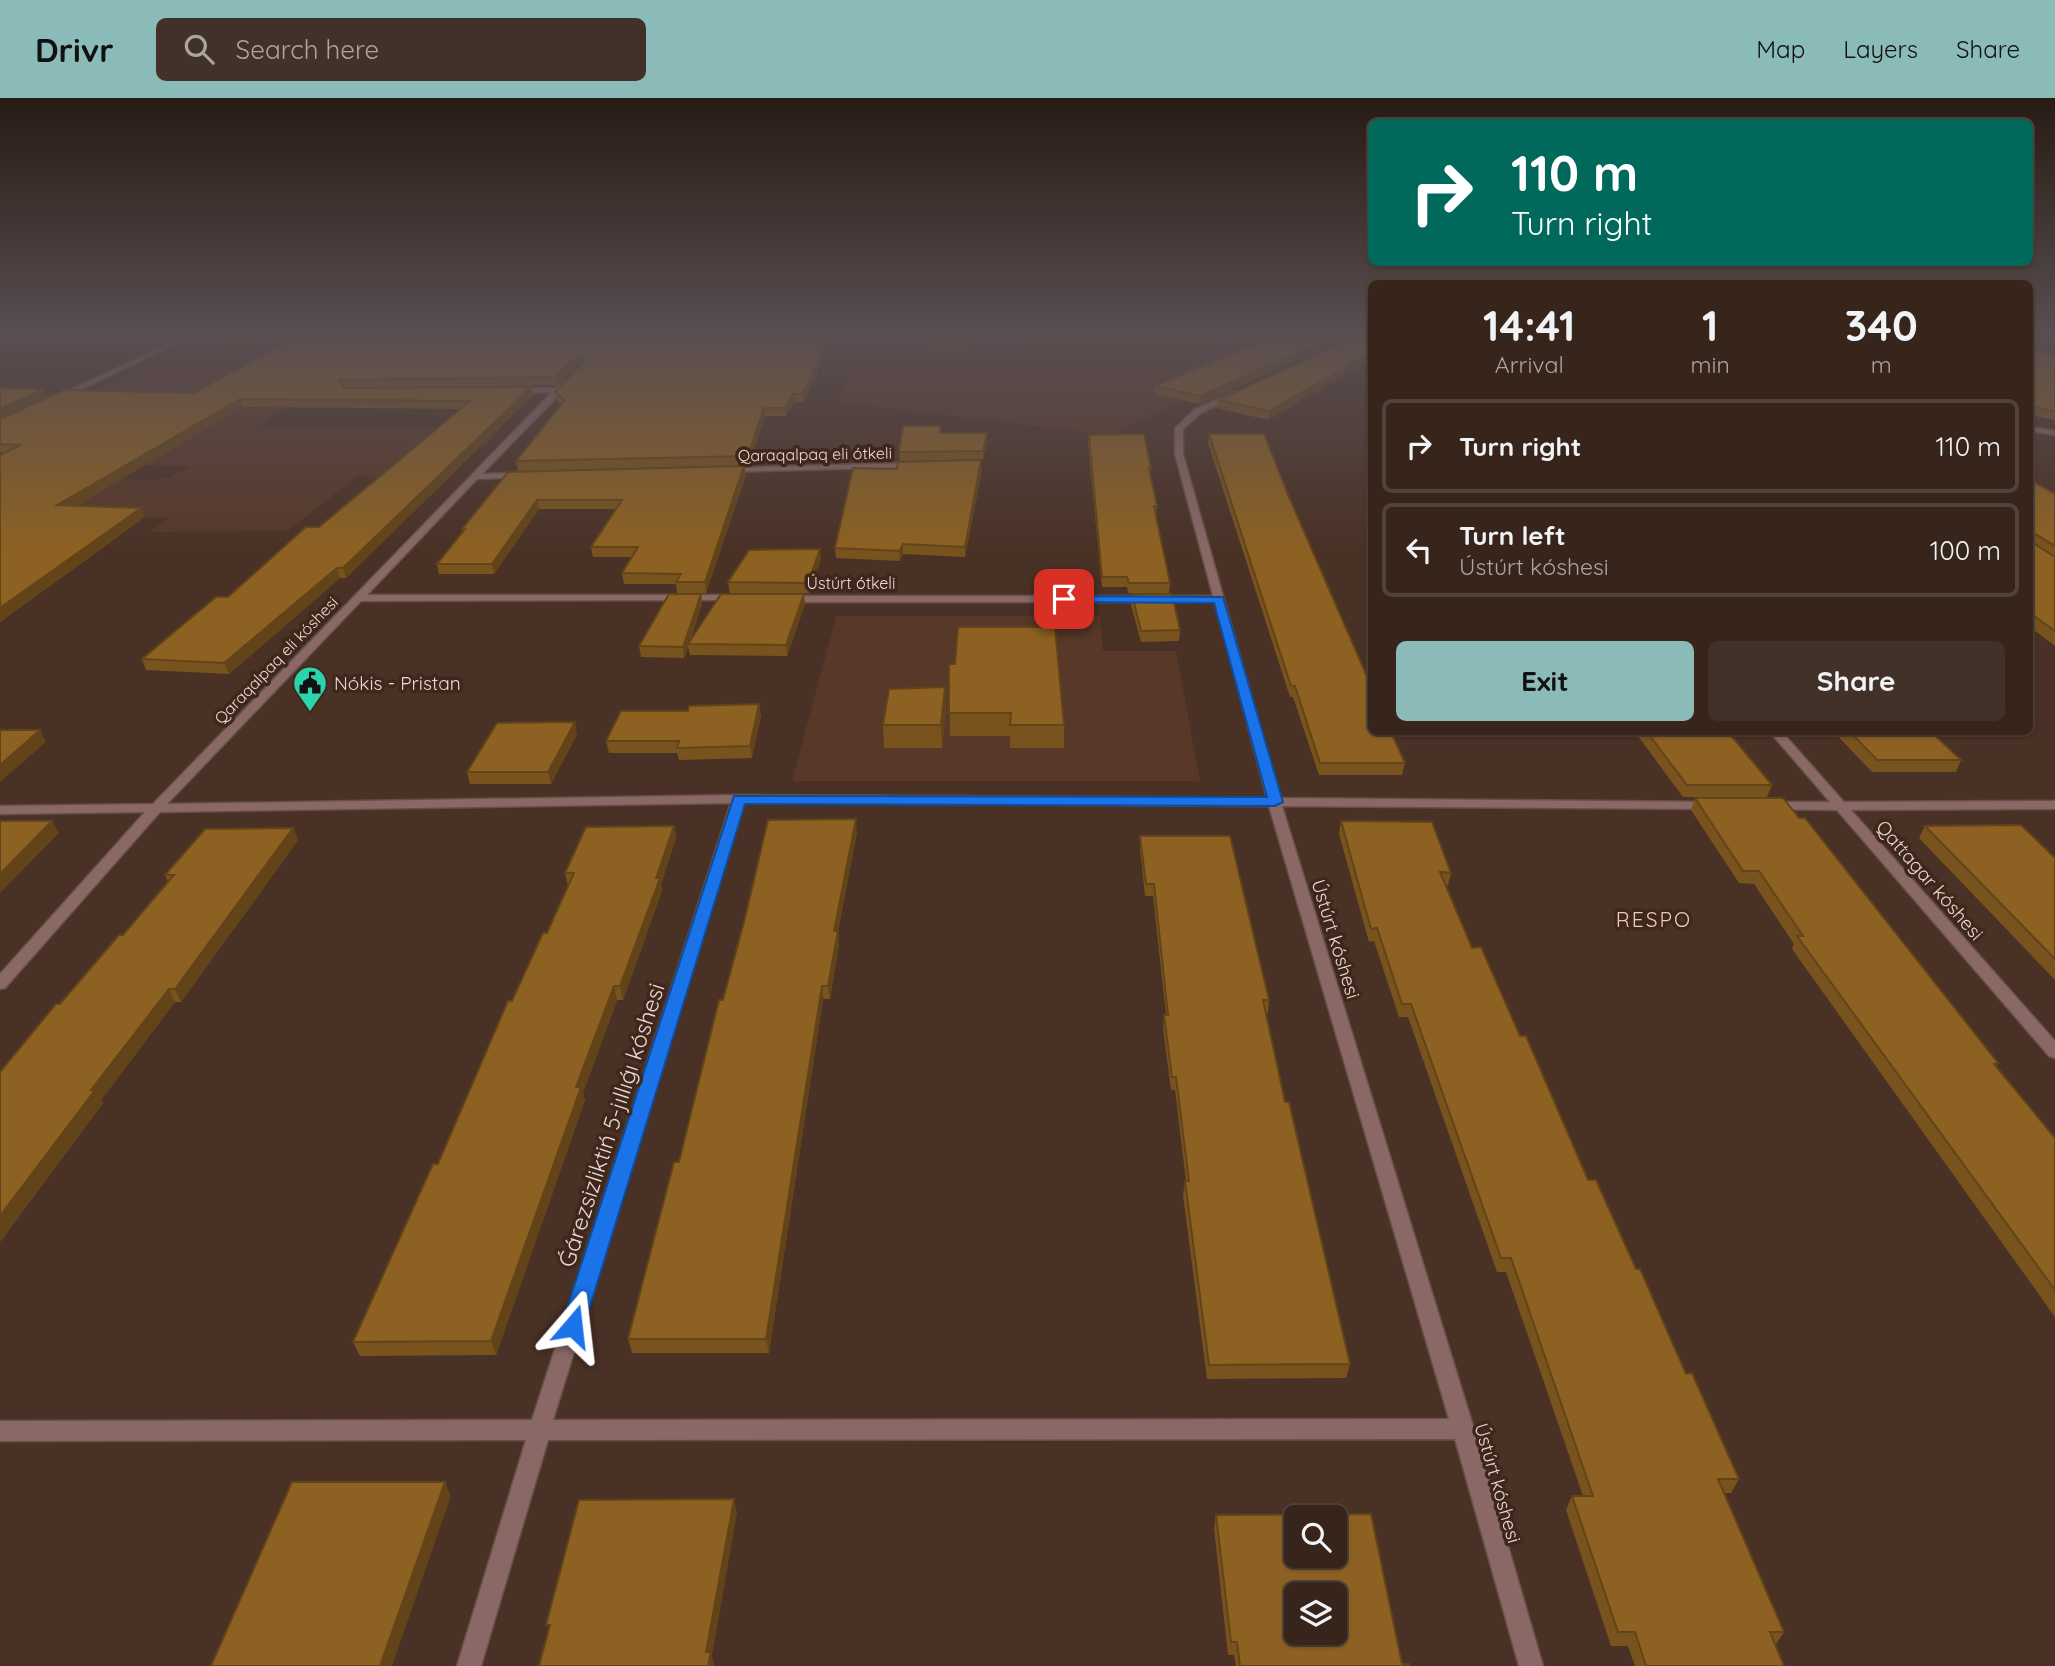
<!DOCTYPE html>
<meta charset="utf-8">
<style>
:root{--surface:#37251c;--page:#423129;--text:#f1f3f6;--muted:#aaa5a3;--line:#51423b;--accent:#8bbbb9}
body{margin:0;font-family:Quicksand,sans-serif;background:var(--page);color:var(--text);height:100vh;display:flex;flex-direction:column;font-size:26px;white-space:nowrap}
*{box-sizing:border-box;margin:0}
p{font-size:23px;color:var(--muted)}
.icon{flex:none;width:38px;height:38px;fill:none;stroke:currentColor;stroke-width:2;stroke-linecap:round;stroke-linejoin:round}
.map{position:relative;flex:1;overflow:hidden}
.drawer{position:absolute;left:1368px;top:182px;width:665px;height:455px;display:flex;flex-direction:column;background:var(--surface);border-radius:10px;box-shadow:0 2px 5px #0004,0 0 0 2px var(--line)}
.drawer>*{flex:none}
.hud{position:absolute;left:1368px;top:21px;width:665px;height:147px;border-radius:10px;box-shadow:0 2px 5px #0004,0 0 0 2px var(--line);background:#00695c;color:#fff;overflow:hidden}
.fabs{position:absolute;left:1284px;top:1407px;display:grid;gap:14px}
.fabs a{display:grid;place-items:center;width:63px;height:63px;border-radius:10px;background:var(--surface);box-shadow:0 2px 5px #0004,0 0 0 2px var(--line);font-size:35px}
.pin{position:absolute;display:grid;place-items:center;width:60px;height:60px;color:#fff;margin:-30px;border-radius:14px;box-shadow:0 4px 10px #0006}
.me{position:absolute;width:77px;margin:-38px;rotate:17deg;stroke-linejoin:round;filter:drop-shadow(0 0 5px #0008)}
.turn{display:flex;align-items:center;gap:24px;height:147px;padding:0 28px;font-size:32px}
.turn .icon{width:91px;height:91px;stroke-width:2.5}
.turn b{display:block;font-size:49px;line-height:60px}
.eta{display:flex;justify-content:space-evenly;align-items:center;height:119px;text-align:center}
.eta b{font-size:42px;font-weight:700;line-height:49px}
.primary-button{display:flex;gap:14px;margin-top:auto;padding:14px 28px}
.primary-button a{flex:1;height:80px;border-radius:10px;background:var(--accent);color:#111;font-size:28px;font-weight:700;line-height:80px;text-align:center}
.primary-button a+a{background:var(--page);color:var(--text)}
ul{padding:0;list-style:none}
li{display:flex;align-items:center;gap:21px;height:94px;margin:0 14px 10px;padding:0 14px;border:4px solid var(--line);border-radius:10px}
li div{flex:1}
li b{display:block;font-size:26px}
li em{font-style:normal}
header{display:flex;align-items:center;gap:42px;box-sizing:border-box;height:98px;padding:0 35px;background:var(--accent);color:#111}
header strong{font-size:33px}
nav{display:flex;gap:38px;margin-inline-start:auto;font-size:24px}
.search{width:490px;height:63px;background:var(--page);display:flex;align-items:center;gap:18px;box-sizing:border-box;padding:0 24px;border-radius:10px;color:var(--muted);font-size:26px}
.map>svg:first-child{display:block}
.built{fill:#573829}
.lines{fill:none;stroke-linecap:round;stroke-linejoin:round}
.street-casing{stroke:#664f44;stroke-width:3}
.street{fill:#896866;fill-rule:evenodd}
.wall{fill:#79531d}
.shaded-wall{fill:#634418}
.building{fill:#8d6122;stroke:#634418;stroke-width:2;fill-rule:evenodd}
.route{fill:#1a73e8;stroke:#114b97;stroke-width:2}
.labels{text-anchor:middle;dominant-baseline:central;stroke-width:7;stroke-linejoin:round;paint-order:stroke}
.far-street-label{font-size:16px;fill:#e9d9d2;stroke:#3f271c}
.poi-label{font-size:19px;fill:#e9d9d2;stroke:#3f271c;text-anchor:start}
.street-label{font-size:19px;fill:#e9d9d2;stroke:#3f271c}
.neighbourhood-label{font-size:21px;letter-spacing:2px;fill:#e9cabb;stroke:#3f271c}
.near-street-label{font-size:23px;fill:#e9d9d2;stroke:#3f271c}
</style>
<header>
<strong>Drivr</strong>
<div class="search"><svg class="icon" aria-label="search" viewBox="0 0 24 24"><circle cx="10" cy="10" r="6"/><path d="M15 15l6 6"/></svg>Search here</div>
<nav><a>Map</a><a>Layers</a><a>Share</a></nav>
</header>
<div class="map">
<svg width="2055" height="1568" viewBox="0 0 2055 1568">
<rect width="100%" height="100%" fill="#493125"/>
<g class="built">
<path d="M 221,234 L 1192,234 L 1294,253 L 1156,296 L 1182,302 L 1111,337 L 838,304 L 847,279 L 821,277 L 833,240 L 650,239 L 391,259 L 290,307 L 255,330 L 502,329 L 485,349 L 463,349 L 428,381 L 357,378 L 288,433 L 149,434 L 170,420 L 11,416 L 54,377 L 142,382 L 168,380 L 191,368 L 145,367 L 169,352 L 82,298 Z"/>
<path d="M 836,518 L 1100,518 L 1103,553 L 1176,553 L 1200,683 L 792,683 Z"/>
</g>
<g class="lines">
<g class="street-casing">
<g id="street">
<path d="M 193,234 L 200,234 L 62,301 L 55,299 Z"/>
<path d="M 1270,234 L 1283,234 L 1347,245 L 1344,247 Z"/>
<path d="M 567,281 L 571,283 L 562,294 L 482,376 L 521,375 L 525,377 L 524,379 L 477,381 L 367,497 L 735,497 L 739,498 L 739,502 L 361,503 L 167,706 L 739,697 L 1267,700 L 1215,504 L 787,504 L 782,501 L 787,498 L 1213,498 L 1175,356 L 1175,330 L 1195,311 L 1234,294 L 1237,298 L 1201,315 L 1183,331 L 1183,356 L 1280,700 L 1715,704 L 1716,707 L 1715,710 L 1710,711 L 1282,708 L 1474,1331 L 1543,1568 L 1519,1568 L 1455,1341 L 548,1342 L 481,1568 L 457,1568 L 526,1342 L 0,1343 L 0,1323 L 532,1322 L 731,705 L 160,714 L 5,890 L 0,891 L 0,876 L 145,714 L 0,716 L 0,708 L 153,706 L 552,294 L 514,295 L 511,291 L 556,290 ZM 744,705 L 1269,708 L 1449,1321 L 553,1322 Z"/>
<path d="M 2030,329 L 2055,333 L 2055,337 L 2030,333 Z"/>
<path d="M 916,365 L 919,365 L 919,369 L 726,374 L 722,372 L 726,370 Z"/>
<path d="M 1770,634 L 1782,634 L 1844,704 L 2055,703 L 2055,711 L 1851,712 L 2055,943 L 2055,960 L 2049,958 L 1837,712 L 1767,711 L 1766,708 L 1767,705 L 1772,704 L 1830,704 Z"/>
</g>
</g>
<use href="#street" class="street"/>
</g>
<g class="wall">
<path d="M 307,234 L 836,234 L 804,304 L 794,304 L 786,318 L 765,318 L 749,367 L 518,373 L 516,363 L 562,306 L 557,302 L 555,294 L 584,265 L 579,265 L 557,287 L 343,290 L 533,297 L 346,480 L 340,480 L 229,576 L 146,572 L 142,561 L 228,499 L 319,429 L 461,311 L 243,309 L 76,408 L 141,410 L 145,419 L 0,524 L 5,355 L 0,354 L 0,290 L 47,299 L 194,295 Z"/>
<path d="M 967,234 L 965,254 L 932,254 L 931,246 Z"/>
<path d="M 1301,234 L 1365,234 L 1346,240 Z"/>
<path d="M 1372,234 L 1372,261 L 1268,322 L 1217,310 L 1218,302 Z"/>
<path d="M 1332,240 L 1331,247 L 1199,306 L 1155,296 L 1155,288 Z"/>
<path d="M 2030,253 L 2055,257 L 2055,322 L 2030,317 Z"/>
<path d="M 940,328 L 941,335 L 987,335 L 987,344 L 983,361 L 900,363 L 899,354 Z"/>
<path d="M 1209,336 L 1405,665 L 1402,677 L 1319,677 L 1293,599 L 1290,599 L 1208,345 Z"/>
<path d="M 1089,337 L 1151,370 L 1151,379 L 1157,408 L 1156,418 L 1170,485 L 1169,495 L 1128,495 L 1127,489 L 1102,489 L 1088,345 Z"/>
<path d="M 744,368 L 746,377 L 706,495 L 677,495 L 676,486 L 624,486 L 622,475 L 632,459 L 593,459 L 591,449 L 616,411 L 539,411 L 494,476 L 439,476 L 437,466 L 463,433 L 462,431 L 508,374 Z"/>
<path d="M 897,371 L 982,371 L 965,459 L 903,456 L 900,463 L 836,460 L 835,450 Z"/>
<path d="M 2030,382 L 2055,396 L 2055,548 L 2030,529 Z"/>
<path d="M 821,461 L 809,495 L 730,495 L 728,484 Z"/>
<path d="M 701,496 L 702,506 L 690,543 L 805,506 L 787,558 L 690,557 L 688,549 L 684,560 L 641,559 L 639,548 Z"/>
<path d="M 1132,496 L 1180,532 L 1179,543 L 1141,544 L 1131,507 Z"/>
<path d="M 949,566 L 1064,627 L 1064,650 L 1010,650 L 1010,638 L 950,638 Z"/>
<path d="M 946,612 L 942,650 L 884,650 L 883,627 Z"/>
<path d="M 761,617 L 752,660 L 679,662 L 677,655 L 609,655 L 606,643 Z"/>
<path d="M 1635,634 L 1728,634 L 1772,687 L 1767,699 L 1683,699 Z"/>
<path d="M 1834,634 L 1931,634 L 1961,662 L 1956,674 L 1872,674 Z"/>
<path d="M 577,636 L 551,686 L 470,686 L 467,674 Z"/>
<path d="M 1695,700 L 1998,965 L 1996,968 L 2055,1040 L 2055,1219 L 1792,851 L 1794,846 L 1754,786 L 1739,785 L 1691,712 Z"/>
<path d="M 1341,723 L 1451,775 L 1448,787 L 1446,787 L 1472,850 L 1520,938 L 1588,1082 L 1636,1171 L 1686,1276 L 1739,1381 L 1731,1395 L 1724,1395 L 1784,1534 L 1776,1546 L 1784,1568 L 1635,1568 L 1628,1548 L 1611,1548 L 1566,1412 L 1572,1398 L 1583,1398 L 1506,1174 L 1497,1174 L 1408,919 L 1399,919 L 1374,843 L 1369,844 L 1339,736 Z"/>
<path d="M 674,728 L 676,740 L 661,786 L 662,793 L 623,902 L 617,902 L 583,995 L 585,1002 L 496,1257 L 360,1258 L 353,1244 L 438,1066 L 512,903 L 547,835 L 568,788 L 565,775 Z"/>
<path d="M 1925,728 L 2055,760 L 2055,882 L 1919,740 Z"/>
<path d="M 293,730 L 298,742 L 181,904 L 175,904 L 101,1002 L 103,1005 L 0,1144 L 60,906 L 123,837 L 168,784 L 165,777 Z"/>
<path d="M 857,734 L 838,833 L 839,846 L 830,901 L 823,901 L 769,1255 L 632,1255 L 628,1241 L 679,1064 L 745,820 Z"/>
<path d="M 1140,738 L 1269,902 L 1268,915 L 1266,915 L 1285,1004 L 1350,1266 L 1346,1280 L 1207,1281 L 1183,1097 L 1185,1083 L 1186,1083 L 1175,992 L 1171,992 L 1163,930 L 1164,917 L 1166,917 L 1153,798 L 1145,798 L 1140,751 Z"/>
<path d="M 1216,1417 L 1402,1566 L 1409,1568 L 1236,1568 L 1234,1557 L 1228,1557 L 1214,1430 Z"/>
</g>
<g class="shaded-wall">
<path d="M 832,234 L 836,234 L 804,304 L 803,296 Z"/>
<path d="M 1347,234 L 1365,234 L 1346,240 Z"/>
<path d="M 1332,240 L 1331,247 L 1199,306 L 1200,298 Z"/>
<path d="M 1372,254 L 1372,261 L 1268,322 L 1269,313 Z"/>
<path d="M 578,257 L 584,257 L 585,264 L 579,265 L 557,287 L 555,279 Z"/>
<path d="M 531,289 L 533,297 L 346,480 L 343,470 Z"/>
<path d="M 44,291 L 47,299 L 0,321 L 0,311 Z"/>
<path d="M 793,296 L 794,304 L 786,318 L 785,310 Z"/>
<path d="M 240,301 L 243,309 L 61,417 L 57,407 Z"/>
<path d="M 764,310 L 765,318 L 749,367 L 748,358 Z"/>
<path d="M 987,335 L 987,344 L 983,361 L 983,353 Z"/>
<path d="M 981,362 L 982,371 L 965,459 L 965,449 Z"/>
<path d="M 744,368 L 746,377 L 706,495 L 705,484 Z"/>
<path d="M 537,402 L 539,411 L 494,476 L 492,466 Z"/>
<path d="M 141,410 L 145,419 L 0,524 L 0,510 Z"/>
<path d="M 903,446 L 903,456 L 900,463 L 899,453 Z"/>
<path d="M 820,451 L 821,461 L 809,495 L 808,485 Z"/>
<path d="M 337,470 L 340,480 L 229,576 L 224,565 Z"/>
<path d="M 701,496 L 702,506 L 689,546 L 688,546 L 688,549 L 684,560 L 683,549 Z"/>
<path d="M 804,496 L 805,506 L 787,558 L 786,547 Z"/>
<path d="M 945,589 L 946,612 L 942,650 L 941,627 Z"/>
<path d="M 759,606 L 761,617 L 752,660 L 750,648 Z"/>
<path d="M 575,624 L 577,636 L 551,686 L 548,674 Z"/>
<path d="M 40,632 L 46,644 L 0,684 L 0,667 Z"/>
<path d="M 856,721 L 857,734 L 835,846 L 834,833 Z"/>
<path d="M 52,723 L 59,735 L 0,795 L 0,776 Z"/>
<path d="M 674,728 L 676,740 L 661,786 L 662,793 L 623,902 L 620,888 L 656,780 Z"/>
<path d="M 293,730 L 298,742 L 181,904 L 175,891 Z"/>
<path d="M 838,833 L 839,846 L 830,901 L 828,888 Z"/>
<path d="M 614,888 L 617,902 L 583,995 L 585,1002 L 496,1257 L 491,1243 L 576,989 Z"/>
<path d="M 822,888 L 823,901 L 769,1255 L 766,1241 Z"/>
<path d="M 169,891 L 175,904 L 101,1002 L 103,1005 L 0,1144 L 0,1118 L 91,992 Z"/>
<path d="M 445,1384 L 451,1398 L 392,1568 L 380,1568 Z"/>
<path d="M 734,1401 L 737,1415 L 712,1558 L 714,1568 L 708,1568 L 706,1554 Z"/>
</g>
<g class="building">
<path d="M 307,234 L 832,234 L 803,296 L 793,296 L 785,310 L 764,310 L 748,358 L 516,363 L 565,302 L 555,294 L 585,263 L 584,257 L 578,257 L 555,279 L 339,282 L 344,290 L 531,289 L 343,470 L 337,470 L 224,565 L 142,561 L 216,499 L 228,499 L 306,429 L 319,429 L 470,303 L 240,301 L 57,407 L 141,410 L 0,510 L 0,357 L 21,347 L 0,346 L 0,321 L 64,292 L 194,295 Z"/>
<path d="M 934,234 L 966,234 L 965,246 L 931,246 Z"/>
<path d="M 1285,234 L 1297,234 L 1332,240 L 1200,298 L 1155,288 Z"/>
<path d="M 1368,234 L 1372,234 L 1372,254 L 1269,313 L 1218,302 Z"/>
<path d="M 2030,253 L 2055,257 L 2055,313 L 2030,308 Z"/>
<path d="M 0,290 L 44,291 L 0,311 Z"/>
<path d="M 903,328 L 940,328 L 940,335 L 987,335 L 983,353 L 899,354 Z"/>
<path d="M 1144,336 L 1151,370 L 1149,370 L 1157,408 L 1154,408 L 1170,485 L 1129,485 L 1127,479 L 1102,479 L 1089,337 Z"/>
<path d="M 1209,336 L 1264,336 L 1289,399 L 1372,590 L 1372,634 L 1391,634 L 1405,665 L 1320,665 L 1295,588 L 1291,588 Z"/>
<path d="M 981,362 L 965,449 L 903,446 L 899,453 L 835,450 L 853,370 L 897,371 L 898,364 Z"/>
<path d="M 744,368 L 705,484 L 676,484 L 681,476 L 622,475 L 638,449 L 591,449 L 622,402 L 537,402 L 492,466 L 437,466 L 465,431 L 462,431 L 508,374 Z"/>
<path d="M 2030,382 L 2055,396 L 2055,448 L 2032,434 L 2033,445 L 2055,459 L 2055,533 L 2030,515 Z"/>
<path d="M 820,451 L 808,485 L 728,484 L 749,452 Z"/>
<path d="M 669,496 L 701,496 L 683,549 L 639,548 Z"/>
<path d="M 721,496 L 804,496 L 786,547 L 688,546 Z"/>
<path d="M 1132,496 L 1172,496 L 1180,532 L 1141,533 Z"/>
<path d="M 958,529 L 1055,529 L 1064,627 L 1010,627 L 1011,615 L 949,615 L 949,566 L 955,566 Z"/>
<path d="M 945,589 L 941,627 L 883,627 L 889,591 Z"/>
<path d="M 759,606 L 750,648 L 677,650 L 679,643 L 606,643 L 621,613 L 688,613 L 689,608 Z"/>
<path d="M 575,624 L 548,674 L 467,674 L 497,625 Z"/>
<path d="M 0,632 L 40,632 L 0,667 Z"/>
<path d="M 1647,634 L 1728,634 L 1772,687 L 1687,687 Z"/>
<path d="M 1850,634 L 1931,634 L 1961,662 L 1877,662 Z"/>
<path d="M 1695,700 L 1783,700 L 1799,720 L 1805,720 L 1998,965 L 1994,966 L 2055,1040 L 2055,1192 L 1797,838 L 1803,838 L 1759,773 L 1743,773 Z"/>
<path d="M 856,721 L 834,833 L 838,833 L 828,888 L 822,888 L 766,1241 L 628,1241 L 674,1064 L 679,1064 L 719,902 L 723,902 L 745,820 L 768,722 Z"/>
<path d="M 0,723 L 52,723 L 0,776 Z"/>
<path d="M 1341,723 L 1432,724 L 1451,775 L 1440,774 L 1472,850 L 1481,849 L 1520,938 L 1526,938 L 1588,1082 L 1596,1082 L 1636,1171 L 1640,1171 L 1686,1276 L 1692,1275 L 1739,1381 L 1718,1381 L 1784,1534 L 1770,1534 L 1784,1568 L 1646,1568 L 1635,1534 L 1618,1534 L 1572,1398 L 1593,1398 L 1511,1160 L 1501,1160 L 1411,906 L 1402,906 L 1377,830 L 1371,831 Z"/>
<path d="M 2021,727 L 2055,760 L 2055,861 L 1925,728 Z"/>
<path d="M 674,728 L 656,780 L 660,780 L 620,888 L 614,888 L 576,989 L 581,989 L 491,1243 L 353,1244 L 433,1066 L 438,1066 L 508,903 L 512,903 L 543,835 L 547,835 L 574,775 L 565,775 L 586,729 Z"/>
<path d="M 293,730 L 175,891 L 169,891 L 91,992 L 95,992 L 0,1118 L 0,974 L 56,906 L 60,906 L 119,837 L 123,837 L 174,777 L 165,777 L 205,731 Z"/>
<path d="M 1140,738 L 1230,738 L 1269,902 L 1263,902 L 1285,1004 L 1289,1004 L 1350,1266 L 1209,1267 L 1185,1083 L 1189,1083 L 1176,979 L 1172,979 L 1164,917 L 1168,917 L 1154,786 L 1146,786 Z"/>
<path d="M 292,1384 L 445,1384 L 380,1568 L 211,1568 Z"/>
<path d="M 734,1401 L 706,1554 L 711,1554 L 708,1568 L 539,1568 L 550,1527 L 546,1527 L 579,1402 Z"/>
<path d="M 1371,1416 L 1402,1566 L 1409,1566 L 1409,1568 L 1240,1568 L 1237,1544 L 1231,1544 L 1216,1417 ZM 1297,1419 L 1335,1419 L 1335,1458 L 1297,1458 ZM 1297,1496 L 1335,1496 L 1335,1535 L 1297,1535 Z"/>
</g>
<linearGradient id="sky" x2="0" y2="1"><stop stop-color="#281b14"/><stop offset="0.52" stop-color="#594e51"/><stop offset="1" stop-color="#594e51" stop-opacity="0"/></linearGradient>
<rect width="2055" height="453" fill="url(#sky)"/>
<path class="route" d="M 1064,498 L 1223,499 L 1283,704 L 1275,708 L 745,706 L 584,1228 L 581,1235 L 573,1238 L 564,1235 L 561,1228 L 734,698 L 1267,699 L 1214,505 L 1060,504 L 1060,499 Z"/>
<defs>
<g id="civic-pin" transform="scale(1.75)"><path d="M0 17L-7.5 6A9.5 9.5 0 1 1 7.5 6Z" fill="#2ad5ac" stroke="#3f271c"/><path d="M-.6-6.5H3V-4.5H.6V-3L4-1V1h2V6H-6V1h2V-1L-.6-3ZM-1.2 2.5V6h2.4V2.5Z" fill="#111"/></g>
</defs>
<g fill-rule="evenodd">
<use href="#civic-pin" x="310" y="585"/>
</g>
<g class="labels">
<g class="far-street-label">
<text transform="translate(815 356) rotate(-1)">Qaraqalpaq eli ótkeli</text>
<text x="851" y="485">Ústúrt ótkeli</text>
<text transform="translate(276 562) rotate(-46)">Qaraqalpaq eli kóshesi</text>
</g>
<g class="poi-label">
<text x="334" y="585">Nókis - Pristan</text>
</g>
<g class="street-label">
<text transform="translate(1930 782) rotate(49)">Qattagar kóshesi</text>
<text transform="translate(1336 841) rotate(73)">Ústúrt kóshesi</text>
<text transform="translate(1498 1385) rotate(74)">Ústúrt kóshesi</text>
</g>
<g class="neighbourhood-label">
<text x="1654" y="821">RESPO</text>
</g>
<g class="near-street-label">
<text transform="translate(611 1027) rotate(-72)">Ǵárezsizliktiń 5-jıllıǵı kóshesi</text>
</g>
</g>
</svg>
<div class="fabs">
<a><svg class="icon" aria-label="search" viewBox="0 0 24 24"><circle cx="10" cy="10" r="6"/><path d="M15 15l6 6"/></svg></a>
<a><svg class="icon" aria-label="layers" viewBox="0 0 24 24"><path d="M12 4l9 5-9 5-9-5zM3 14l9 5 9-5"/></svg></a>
</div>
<div class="pin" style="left:1064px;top:501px;background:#d93025"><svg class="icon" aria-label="arrive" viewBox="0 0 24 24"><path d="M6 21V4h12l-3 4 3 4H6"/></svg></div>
<svg class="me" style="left:573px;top:1228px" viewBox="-20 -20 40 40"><path d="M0-17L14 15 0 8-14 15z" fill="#1a73e8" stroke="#fff" stroke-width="4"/></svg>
<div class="hud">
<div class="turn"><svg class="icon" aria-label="right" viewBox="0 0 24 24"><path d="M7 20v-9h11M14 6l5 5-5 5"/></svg><div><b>110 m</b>Turn right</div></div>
</div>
<section class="drawer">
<div class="eta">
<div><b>14:41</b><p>Arrival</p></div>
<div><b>1</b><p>min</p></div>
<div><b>340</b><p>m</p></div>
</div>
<ul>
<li><svg class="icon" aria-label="right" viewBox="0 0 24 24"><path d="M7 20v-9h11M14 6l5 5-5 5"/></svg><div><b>Turn right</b></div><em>110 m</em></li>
<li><svg class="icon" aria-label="left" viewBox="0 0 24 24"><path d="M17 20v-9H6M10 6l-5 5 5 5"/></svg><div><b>Turn left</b><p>Ústúrt kóshesi</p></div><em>100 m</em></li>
</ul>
<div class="primary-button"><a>Exit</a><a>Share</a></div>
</section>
</div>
